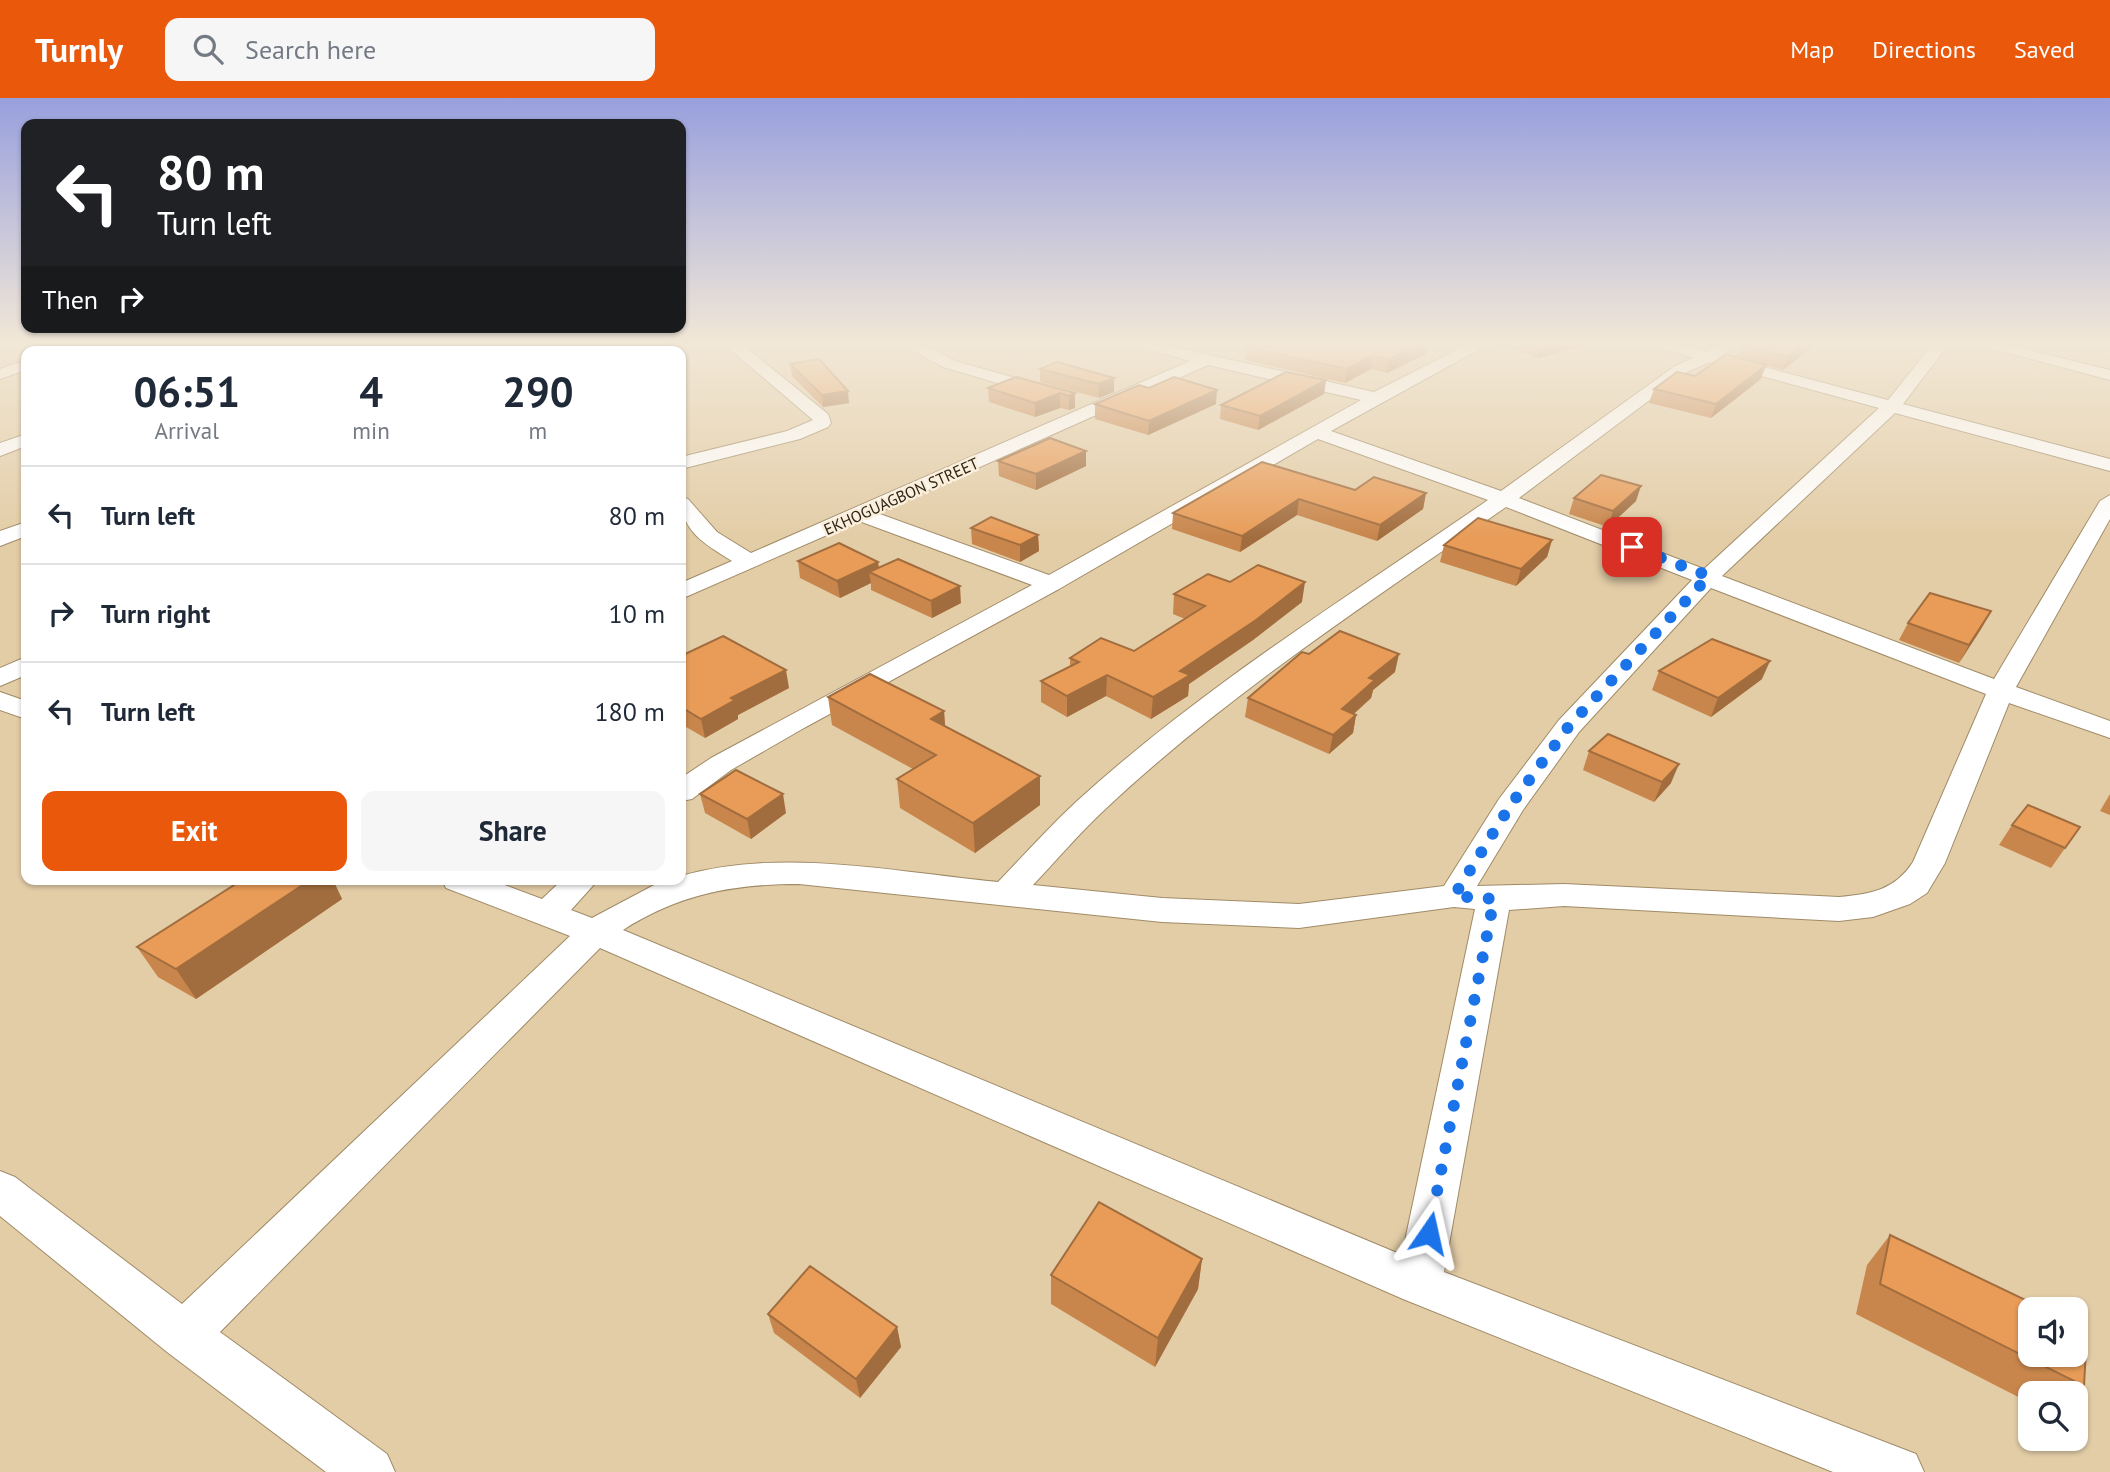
<!DOCTYPE html>
<style>
:root{--surface:#fff;--page:#f6f6f7;--text:#1f2937;--muted:#747a83;--line:#e0e1e3;--accent:#ea580c}
body{margin:0;font-family:"PT Sans",sans-serif;background:var(--page);color:var(--text);height:100vh;display:flex;flex-direction:column;font-size:26px;white-space:nowrap}
*{box-sizing:border-box;margin:0}
p{font-size:23px;color:var(--muted)}
.icon{flex:none;width:38px;height:38px;fill:none;stroke:currentColor;stroke-width:2;stroke-linecap:round;stroke-linejoin:round}
.map{position:relative;flex:1;overflow:hidden}
.side{position:absolute;left:21px;top:248px;width:665px;height:539px;display:flex;flex-direction:column;background:var(--surface);border-radius:14px;box-shadow:0 2px 5px #0004}
.side>*{flex:none}
.guide{position:absolute;left:21px;top:21px;width:665px;height:214px;border-radius:14px;box-shadow:0 2px 5px #0004;background:#202124;color:#fff;overflow:hidden}
.buttons{position:absolute;left:2018px;top:1199px;display:grid;gap:14px}
.buttons a{display:grid;place-items:center;width:70px;height:70px;border-radius:14px;background:var(--surface);box-shadow:0 2px 5px #0004;font-size:35px}
.pin{position:absolute;display:grid;place-items:center;width:60px;height:60px;color:#fff;margin:-30px;border-radius:14px;box-shadow:0 4px 10px #0006}
.me{position:absolute;width:77px;margin:-38px;rotate:11deg;stroke-linejoin:round;filter:drop-shadow(0 0 5px #0008)}
.turn{display:flex;align-items:center;gap:24px;height:147px;padding:0 21px;font-size:32px}
.turn .icon{width:91px;height:91px;stroke-width:2.5}
.turn b{display:block;font-size:49px;line-height:60px}
.then{display:flex;align-items:center;height:66px;padding:0 21px;background:#0003;gap:14px;font-size:26px}
.eta{display:flex;justify-content:space-evenly;align-items:center;height:119px;text-align:center}
.eta b{font-size:42px;font-weight:800;line-height:49px}
.button{display:flex;gap:14px;margin-top:auto;padding:14px 21px}
.button a{flex:1;height:80px;border-radius:14px;background:var(--accent);color:#fff;font-size:28px;font-weight:800;line-height:80px;text-align:center}
.button a+a{background:var(--page);color:var(--text)}
ul{padding:0;list-style:none}
li{display:flex;align-items:center;gap:21px;height:98px;padding:0 21px;border-top:2px solid var(--line)}
li div{flex:1}
li b{display:block;font-size:26px}
li em{font-style:normal}
header{display:flex;align-items:center;gap:42px;box-sizing:border-box;height:98px;padding:0 35px;background:var(--accent);color:#fff}
header strong{font-size:33px}
nav{display:flex;gap:38px;margin-inline-start:auto;font-size:24px}
.search{width:490px;height:63px;background:var(--page);display:flex;align-items:center;gap:18px;box-sizing:border-box;padding:0 24px;border-radius:14px;color:var(--muted);font-size:26px}
.map>svg:first-child{display:block}
.lines{fill:none;stroke-linecap:round;stroke-linejoin:round}
.minor-casing{stroke:#a08b67;stroke-width:2}
.minor{fill:#fff;fill-rule:evenodd}
.wall{fill:#c8864c}
.shaded-wall{fill:#a26d3e}
.building{fill:#e89c58;stroke:#a26d3e;stroke-width:2}
.route{stroke:#1a73e8;stroke-width:12;stroke-dasharray:0 21.6}
.labels{text-anchor:middle;dominant-baseline:central;stroke-width:5;stroke-linejoin:round;paint-order:stroke}
.far-street-label{font-size:16px;fill:#2d2416;stroke:#fbefdc}
</style>
<header>
<strong>Turnly</strong>
<div class="search"><svg class="icon" aria-label="search" viewBox="0 0 24 24"><circle cx="10" cy="10" r="6"/><path d="M15 15l6 6"/></svg>Search here</div>
<nav><a>Map</a><a>Directions</a><a>Saved</a></nav>
</header>
<div class="map">
<svg width="2110" height="1374" viewBox="0 0 2110 1374">
<rect width="100%" height="100%" fill="#e3cda7"/>
<g class="lines">
<g class="minor-casing">
<g id="minor">
<path d="M 74,247 L 98,247 L 86,254 L 62,254 Z"/>
<path d="M 293,247 L 320,247 L 305,254 L 279,254 Z"/>
<path d="M 330,247 L 544,247 C 528,261 368,252 338,252 Z"/>
<path d="M 725,247 L 743,247 L 828,316 L 831,325 L 828,329 L 800,341 L 681,371 L 681,359 L 787,333 L 813,322 Z"/>
<path d="M 902,247 L 923,247 L 955,263 L 1051,290 L 1054,294 L 1045,299 L 943,269 Z"/>
<path d="M 1135,247 L 1165,247 L 1374,294 L 1466,247 L 1487,247 L 1331,333 L 1501,393 L 1675,268 L 1693,260 L 1655,247 L 1682,247 L 1707,254 L 1715,247 L 1733,247 L 1722,258 L 1888,302 L 1932,247 L 1948,247 L 1903,306 L 2110,361 L 2110,373 L 1895,315 L 1722,478 L 1994,581 L 2100,403 L 2110,397 L 2110,421 L 2016,589 L 2110,623 L 2110,640 L 2009,605 L 1945,765 L 1927,795 L 1910,806 L 1873,819 L 1839,823 L 1564,808 L 1509,812 L 1444,1174 L 1916,1356 L 1924,1374 L 1833,1374 L 1403,1201 L 600,850 L 220,1234 L 387,1356 L 395,1374 L 326,1374 L 167,1254 L 0,1118 L 0,1073 L 15,1079 L 182,1206 L 570,838 L 446,790 L 442,782 L 491,782 L 542,801 L 562,782 L 598,782 L 571,812 L 592,820 L 656,786 L 681,782 L 681,778 C 783,749 894,774 998,784 C 1024,757 1049,729 1076,704 C 1202,589 1349,498 1488,402 L 1318,341 L 1059,491 L 804,630 L 731,672 L 692,701 L 681,703 L 681,680 L 711,660 L 1032,487 L 859,423 L 681,501 L 681,485 L 732,463 C 705,446 681,434 681,399 L 688,401 L 717,434 L 751,455 L 1190,263 ZM 1710,264 L 1879,310 L 1704,471 L 1519,400 L 1687,274 ZM 1208,267 L 1361,302 L 1049,477 L 877,415 ZM 1506,409 L 1692,482 L 1559,622 L 1499,701 L 1444,788 L 1299,806 L 1162,800 L 1033,787 C 1055,764 1076,739 1099,717 C 1222,600 1367,506 1506,409 ZM 1711,490 L 1986,596 L 1913,764 C 1895,792 1871,796 1839,799 L 1564,786 L 1477,788 L 1523,712 L 1579,634 ZM 799,786 L 1162,824 L 1299,830 L 1454,809 L 1475,811 L 1402,1157 L 623,832 C 679,796 734,786 799,786 Z"/>
<path d="M 1979,247 L 2008,247 L 2110,272 L 2110,282 Z"/>
<path d="M 26,262 L 26,272 L 0,281 L 0,271 Z"/>
<path d="M 26,336 L 26,348 L 0,358 L 0,345 Z"/>
<path d="M 26,424 L 26,438 L 0,448 L 0,433 Z"/>
<path d="M 26,559 L 26,577 L 0,588 L 0,570 Z"/>
<path d="M 0,594 L 26,603 L 26,621 L 0,612 Z"/>
</g>
</g>
<use href="#minor" class="minor"/>
</g>
<g class="wall">
<path d="M 1250,247 L 1428,247 L 1426,256 L 1387,275 L 1371,271 L 1345,285 L 1245,262 L 1246,249 Z"/>
<path d="M 1500,247 L 1588,247 L 1537,260 Z"/>
<path d="M 1741,247 L 1815,247 L 1783,272 L 1736,259 Z"/>
<path d="M 790,266 L 849,305 L 823,309 L 792,278 Z"/>
<path d="M 1040,271 L 1114,280 L 1114,294 L 1099,300 L 1040,284 Z"/>
<path d="M 1695,278 L 1761,281 L 1711,320 L 1649,305 L 1654,291 Z"/>
<path d="M 1326,282 L 1324,296 L 1258,332 L 1220,321 L 1221,307 Z"/>
<path d="M 988,290 L 1075,295 L 1075,310 L 1069,312 L 1060,310 L 1035,319 L 989,304 Z"/>
<path d="M 1095,306 L 1216,306 L 1148,337 L 1095,321 Z"/>
<path d="M 1086,353 L 1086,368 L 1036,392 L 999,378 L 998,363 Z"/>
<path d="M 1355,392 L 1426,395 L 1423,411 L 1377,443 L 1297,417 L 1240,454 L 1172,431 L 1173,415 Z"/>
<path d="M 1574,400 L 1636,403 L 1608,429 L 1569,416 Z"/>
<path d="M 971,430 L 1038,437 L 1039,453 L 1020,464 L 972,446 Z"/>
<path d="M 1552,442 L 1547,459 L 1516,488 L 1440,464 L 1444,447 Z"/>
<path d="M 798,463 L 878,464 L 879,470 L 961,505 L 932,520 L 871,492 L 871,485 L 840,500 L 800,480 Z"/>
<path d="M 1230,484 L 1302,504 L 1253,542 L 1189,586 L 1188,598 L 1151,621 L 1106,598 L 1067,619 L 1041,604 L 1041,583 L 1070,568 L 1070,560 L 1134,553 L 1185,521 L 1173,516 L 1174,496 Z"/>
<path d="M 1991,513 L 1981,531 L 1959,565 L 1899,542 L 1908,525 Z"/>
<path d="M 1309,556 L 1395,574 L 1373,592 L 1371,600 L 1354,616 L 1356,617 L 1353,635 L 1329,656 L 1245,619 L 1248,600 Z"/>
<path d="M 681,558 L 789,590 L 738,617 L 738,621 L 705,640 L 681,626 Z"/>
<path d="M 1659,573 L 1762,581 L 1711,619 L 1652,592 Z"/>
<path d="M 828,599 L 944,613 L 945,629 L 1040,678 L 1040,707 L 975,755 L 900,710 L 897,681 L 913,671 L 832,627 Z"/>
<path d="M 1589,653 L 1671,685 L 1654,704 L 1583,672 Z"/>
<path d="M 700,696 L 786,715 L 751,741 L 705,715 Z"/>
<path d="M 2110,696 L 2110,717 L 2100,713 Z"/>
<path d="M 2012,727 L 2080,729 L 2051,770 L 1999,747 Z"/>
<path d="M 242,782 L 333,782 L 342,801 L 196,901 L 158,879 L 137,849 Z"/>
<path d="M 1890,1137 L 2084,1288 L 2076,1296 L 2030,1295 L 2030,1305 L 1856,1216 L 1867,1167 Z"/>
<path d="M 1202,1161 L 1198,1191 L 1155,1269 L 1051,1206 L 1051,1177 Z"/>
<path d="M 768,1216 L 897,1229 L 901,1249 L 860,1300 L 774,1235 Z"/>
</g>
<g class="shaded-wall">
<path d="M 1419,247 L 1428,247 L 1426,256 L 1387,275 L 1389,261 Z"/>
<path d="M 1540,247 L 1588,247 L 1537,260 Z"/>
<path d="M 1803,247 L 1815,247 L 1783,272 L 1788,259 Z"/>
<path d="M 1373,257 L 1371,271 L 1345,285 L 1347,271 Z"/>
<path d="M 1766,267 L 1761,281 L 1711,320 L 1716,306 Z"/>
<path d="M 1114,280 L 1114,294 L 1099,300 L 1099,286 Z"/>
<path d="M 1326,282 L 1324,296 L 1258,332 L 1260,318 Z"/>
<path d="M 1217,292 L 1216,306 L 1148,337 L 1149,323 Z"/>
<path d="M 848,293 L 849,305 L 823,309 L 822,297 Z"/>
<path d="M 1060,295 L 1060,310 L 1035,319 L 1035,305 Z"/>
<path d="M 1075,295 L 1075,310 L 1069,312 L 1069,298 Z"/>
<path d="M 1086,353 L 1086,368 L 1036,392 L 1036,376 Z"/>
<path d="M 1641,388 L 1636,403 L 1608,429 L 1613,413 Z"/>
<path d="M 1426,395 L 1423,411 L 1377,443 L 1380,427 Z"/>
<path d="M 1299,401 L 1297,417 L 1240,454 L 1242,438 Z"/>
<path d="M 1038,437 L 1039,453 L 1020,464 L 1020,447 Z"/>
<path d="M 1552,442 L 1547,459 L 1516,488 L 1521,471 Z"/>
<path d="M 878,464 L 880,479 L 869,474 L 871,485 L 840,500 L 837,483 Z"/>
<path d="M 1305,484 L 1302,504 L 1253,542 L 1189,586 L 1188,598 L 1151,621 L 1153,599 L 1180,573 Z"/>
<path d="M 960,488 L 961,505 L 932,520 L 931,503 Z"/>
<path d="M 1991,513 L 1981,531 L 1959,565 L 1969,547 Z"/>
<path d="M 1399,556 L 1395,574 L 1373,592 L 1371,600 L 1339,629 L 1342,611 L 1369,580 Z"/>
<path d="M 1770,563 L 1762,581 L 1711,619 L 1718,600 Z"/>
<path d="M 786,572 L 789,590 L 738,617 L 738,621 L 705,640 L 701,621 L 731,600 Z"/>
<path d="M 1107,577 L 1106,598 L 1067,619 L 1067,598 Z"/>
<path d="M 944,613 L 946,641 L 931,621 Z"/>
<path d="M 1356,617 L 1353,635 L 1329,656 L 1333,637 Z"/>
<path d="M 1679,666 L 1671,685 L 1654,704 L 1662,684 Z"/>
<path d="M 1040,678 L 1040,707 L 975,755 L 973,725 Z"/>
<path d="M 783,696 L 786,715 L 751,741 L 747,721 Z"/>
<path d="M 310,782 L 333,782 L 342,801 L 196,901 L 176,871 Z"/>
<path d="M 1202,1161 L 1198,1191 L 1155,1269 L 1158,1240 Z"/>
<path d="M 897,1229 L 901,1249 L 860,1300 L 856,1281 Z"/>
</g>
<g class="building">
<path d="M 477,247 L 486,247 L 490,254 L 457,254 L 455,250 Z"/>
<path d="M 1250,247 L 1419,247 L 1389,261 L 1373,257 L 1347,271 L 1246,249 Z"/>
<path d="M 1743,247 L 1803,247 L 1788,259 Z"/>
<path d="M 1726,256 L 1766,267 L 1716,306 L 1654,291 L 1677,274 L 1695,278 Z"/>
<path d="M 819,261 L 848,293 L 822,297 L 790,266 Z"/>
<path d="M 1057,264 L 1114,280 L 1099,286 L 1040,271 Z"/>
<path d="M 1286,274 L 1326,282 L 1260,318 L 1221,307 Z"/>
<path d="M 1016,279 L 1075,295 L 1069,298 L 1060,295 L 1035,305 L 988,290 Z"/>
<path d="M 1174,279 L 1217,292 L 1149,323 L 1095,306 L 1139,287 L 1149,290 Z"/>
<path d="M 1050,340 L 1086,353 L 1036,376 L 998,363 Z"/>
<path d="M 1262,364 L 1355,392 L 1374,379 L 1426,395 L 1380,427 L 1299,401 L 1242,438 L 1173,415 Z"/>
<path d="M 1601,377 L 1641,388 L 1613,413 L 1574,400 Z"/>
<path d="M 991,419 L 1038,437 L 1020,447 L 971,430 Z"/>
<path d="M 1478,420 L 1552,442 L 1521,471 L 1444,447 Z"/>
<path d="M 839,445 L 878,464 L 837,483 L 798,463 Z"/>
<path d="M 898,461 L 960,488 L 931,503 L 869,474 Z"/>
<path d="M 1258,467 L 1305,484 L 1256,522 L 1180,573 L 1190,577 L 1153,599 L 1107,577 L 1067,598 L 1041,583 L 1079,564 L 1070,560 L 1101,540 L 1134,553 L 1205,508 L 1174,496 L 1208,476 L 1230,484 Z"/>
<path d="M 1930,495 L 1991,513 L 1969,547 L 1908,525 Z"/>
<path d="M 1340,533 L 1399,556 L 1369,580 L 1375,582 L 1342,611 L 1356,617 L 1333,637 L 1248,600 L 1302,554 L 1309,556 Z"/>
<path d="M 723,538 L 786,572 L 731,600 L 735,602 L 701,621 L 681,609 L 681,558 Z"/>
<path d="M 1712,541 L 1770,563 L 1718,600 L 1659,573 Z"/>
<path d="M 870,576 L 944,613 L 931,621 L 1040,678 L 973,725 L 897,681 L 936,657 L 828,599 Z"/>
<path d="M 1608,636 L 1679,666 L 1662,684 L 1589,653 Z"/>
<path d="M 736,672 L 783,696 L 747,721 L 700,696 Z"/>
<path d="M 2028,707 L 2080,729 L 2065,750 L 2012,727 Z"/>
<path d="M 242,782 L 310,782 L 176,871 L 137,849 Z"/>
<path d="M 1099,1104 L 1202,1161 L 1158,1240 L 1051,1177 Z"/>
<path d="M 1890,1137 L 2044,1211 L 2030,1211 L 2030,1256 L 2076,1256 L 2076,1226 L 2087,1232 L 2084,1288 L 1880,1186 Z"/>
<path d="M 810,1168 L 897,1229 L 856,1281 L 768,1216 Z"/>
</g>
<linearGradient id="sky" x2="0" y2="1"><stop stop-color="#98a0dd"/><stop offset="0.56" stop-color="#f2e8d7"/><stop offset="1" stop-color="#f2e8d7" stop-opacity="0"/></linearGradient>
<rect width="2110" height="440" fill="url(#sky)"/>
<g class="lines">
<path class="route" d="M 1429,1135 L 1494,801 L 1454,798 L 1510,708 L 1569,628 L 1709,478 L 1632,449"/>
</g>
<g class="labels">
<g class="far-street-label">
<text transform="translate(901 398) rotate(-24)">EKHOGUAGBON STREET</text>
</g>
</g>
</svg>
<div class="buttons">
<a><svg class="icon" aria-label="sound" viewBox="0 0 24 24"><path d="M4 9h4l5-4v14l-5-4H4zM17 9q2 3 0 6"/></svg></a>
<a><svg class="icon" aria-label="search" viewBox="0 0 24 24"><circle cx="10" cy="10" r="6"/><path d="M15 15l6 6"/></svg></a>
</div>
<div class="pin" style="left:1632px;top:449px;background:#d93025"><svg class="icon" aria-label="arrive" viewBox="0 0 24 24"><path d="M6 21V4h12l-3 4 3 4H6"/></svg></div>
<svg class="me" style="left:1429px;top:1135px" viewBox="-20 -20 40 40"><path d="M0-17L14 15 0 8-14 15z" fill="#1a73e8" stroke="#fff" stroke-width="4"/></svg>
<div class="guide">
<div class="turn"><svg class="icon" aria-label="left" viewBox="0 0 24 24"><path d="M17 20v-9H6M10 6l-5 5 5 5"/></svg><div><b>80 m</b>Turn left</div></div>
<div class="then">Then<svg class="icon" aria-label="right" viewBox="0 0 24 24"><path d="M7 20v-9h11M14 6l5 5-5 5"/></svg></div>
</div>
<section class="side">
<div class="eta">
<div><b>06:51</b><p>Arrival</p></div>
<div><b>4</b><p>min</p></div>
<div><b>290</b><p>m</p></div>
</div>
<ul>
<li><svg class="icon" aria-label="left" viewBox="0 0 24 24"><path d="M17 20v-9H6M10 6l-5 5 5 5"/></svg><div><b>Turn left</b></div><em>80 m</em></li>
<li><svg class="icon" aria-label="right" viewBox="0 0 24 24"><path d="M7 20v-9h11M14 6l5 5-5 5"/></svg><div><b>Turn right</b></div><em>10 m</em></li>
<li><svg class="icon" aria-label="left" viewBox="0 0 24 24"><path d="M17 20v-9H6M10 6l-5 5 5 5"/></svg><div><b>Turn left</b></div><em>180 m</em></li>
</ul>
<div class="button"><a>Exit</a><a>Share</a></div>
</section>
</div>
